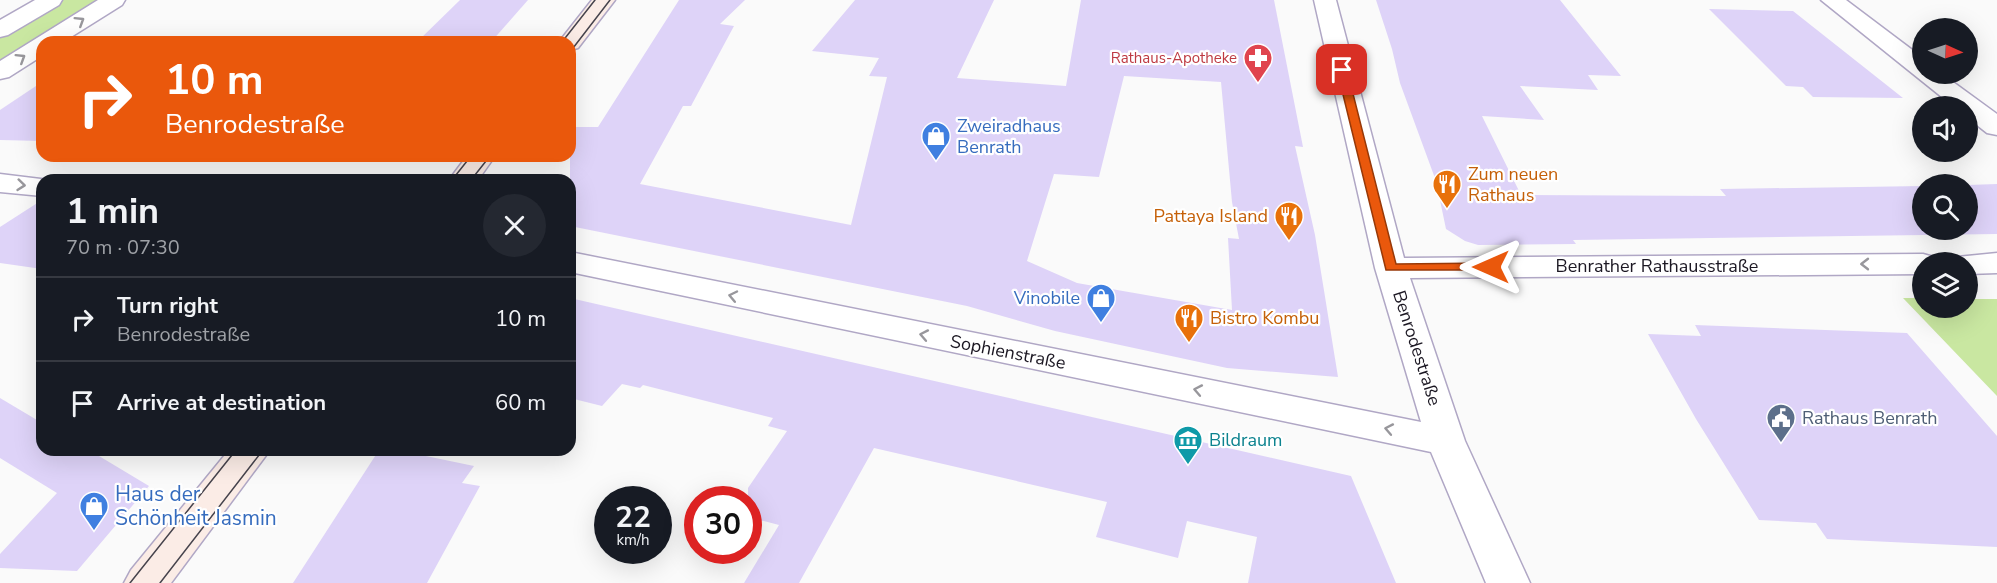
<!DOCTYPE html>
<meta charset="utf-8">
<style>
:root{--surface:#171b24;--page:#242831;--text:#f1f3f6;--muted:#9ea1a6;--line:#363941}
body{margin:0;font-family:"Nunito Sans",sans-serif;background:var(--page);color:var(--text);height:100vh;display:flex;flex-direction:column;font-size:22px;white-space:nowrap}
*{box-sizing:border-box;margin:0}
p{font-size:20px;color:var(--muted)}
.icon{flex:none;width:33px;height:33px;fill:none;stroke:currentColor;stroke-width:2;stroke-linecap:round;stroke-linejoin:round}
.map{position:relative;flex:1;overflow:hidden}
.details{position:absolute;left:36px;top:174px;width:540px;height:282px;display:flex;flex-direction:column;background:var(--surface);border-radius:18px;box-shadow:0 6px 24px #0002}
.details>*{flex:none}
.banner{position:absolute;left:36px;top:36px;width:540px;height:126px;border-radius:18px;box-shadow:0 6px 24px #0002;background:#ea580c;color:#fff;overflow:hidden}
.needle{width:39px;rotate:93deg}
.controls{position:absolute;left:1912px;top:18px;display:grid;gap:12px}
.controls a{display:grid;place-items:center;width:66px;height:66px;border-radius:50%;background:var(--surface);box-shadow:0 6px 24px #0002;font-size:30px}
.speed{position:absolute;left:594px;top:486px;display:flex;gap:12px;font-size:30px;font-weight:700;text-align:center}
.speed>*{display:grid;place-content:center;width:78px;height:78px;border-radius:50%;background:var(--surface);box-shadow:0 6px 24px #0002;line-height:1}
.speed small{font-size:15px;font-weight:400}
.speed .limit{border:9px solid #d22;background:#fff;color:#111}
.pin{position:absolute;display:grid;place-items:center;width:51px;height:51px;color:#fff;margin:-26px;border-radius:12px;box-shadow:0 3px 9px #0006}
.me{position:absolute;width:66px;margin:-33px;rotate:270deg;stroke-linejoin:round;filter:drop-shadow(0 0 4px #0008)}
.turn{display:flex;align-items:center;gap:21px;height:126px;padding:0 30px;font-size:27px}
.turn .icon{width:78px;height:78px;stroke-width:2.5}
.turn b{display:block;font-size:42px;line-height:51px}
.round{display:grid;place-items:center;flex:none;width:63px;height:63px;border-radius:32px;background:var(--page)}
.summary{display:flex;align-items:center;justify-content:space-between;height:102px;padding:0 30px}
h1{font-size:36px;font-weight:700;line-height:45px}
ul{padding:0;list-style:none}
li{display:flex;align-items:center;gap:18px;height:84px;padding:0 30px;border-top:2px solid var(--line)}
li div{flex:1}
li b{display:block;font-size:22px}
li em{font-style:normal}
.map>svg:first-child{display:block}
.green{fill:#c9e7a1}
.building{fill:#ded3f8;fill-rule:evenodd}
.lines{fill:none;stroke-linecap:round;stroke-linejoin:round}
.street-casing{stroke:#b0a7c5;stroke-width:3}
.secondary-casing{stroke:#b0a7c5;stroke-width:3}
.street{fill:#fff;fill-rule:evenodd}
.secondary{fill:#fbece6;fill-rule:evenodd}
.tram{stroke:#46434c;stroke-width:1.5}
.oneway{stroke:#98979c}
.route{fill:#ea580c;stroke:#983908;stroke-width:1.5}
.labels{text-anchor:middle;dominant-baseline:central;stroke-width:4.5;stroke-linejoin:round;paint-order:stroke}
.far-health-label{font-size:15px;fill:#be3a42;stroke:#fff;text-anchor:end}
.shop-label{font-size:18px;fill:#366cbe;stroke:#fff;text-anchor:start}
.food-label{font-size:18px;fill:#c56008;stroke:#fff;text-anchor:start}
.street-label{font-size:18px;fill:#1b1722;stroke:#fff}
.service-label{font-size:18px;fill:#4e5e75;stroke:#fff;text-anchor:start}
.culture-label{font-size:18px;fill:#0d838f;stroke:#fff;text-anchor:start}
.near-shop-label{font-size:21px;fill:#366cbe;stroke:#fff;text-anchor:start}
</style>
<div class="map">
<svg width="1997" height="583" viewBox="0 0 1997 583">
<rect width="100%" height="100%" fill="#fafafa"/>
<g class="green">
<path d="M 60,0 L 106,0 L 0,66 L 0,36 Z"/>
<path d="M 1903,298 L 1923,298 L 1923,308 L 1968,308 L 1968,299 L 1997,299 L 1997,396 Z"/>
</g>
<g class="building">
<path d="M 460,0 L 528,0 L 491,42 L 417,42 Z"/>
<path d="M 679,0 L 745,0 L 720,24 L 734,26 L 691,106 L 683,106 L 640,184 L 851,225 L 887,77 L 869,76 L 879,58 L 812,51 L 855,0 L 994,0 L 957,78 L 1066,86 L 1081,0 L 1274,0 L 1303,147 L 1295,146 L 1315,235 L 1338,377 L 1227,368 L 1055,331 L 967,306 L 570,226 L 570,127 L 598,127 ZM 1124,76 L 1221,82 L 1232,202 L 1239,239 L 1228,238 L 1232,310 L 1077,283 L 1027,261 L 1054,174 L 1099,177 Z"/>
<path d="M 1376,0 L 1560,0 L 1621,76 L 1588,75 L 1598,90 L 1520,86 L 1544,120 L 1482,116 L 1521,195 L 1726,196 L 1720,189 L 1923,186 L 1923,230 L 1968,230 L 1968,185 L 1997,184 L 1997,234 L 1573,240 L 1576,244 L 1478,245 L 1465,241 L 1446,229 L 1436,181 L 1400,83 L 1392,49 Z"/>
<path d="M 1709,9 L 1793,11 L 1903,98 L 1813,97 L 1803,87 L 1786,86 Z"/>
<path d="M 42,82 L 42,141 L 0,140 L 0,110 Z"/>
<path d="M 42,200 L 42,269 L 0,263 L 0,227 Z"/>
<path d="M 570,298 L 1351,476 L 1396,583 L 1248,583 L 1257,537 L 1187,521 L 1178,558 L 1096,537 L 1107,502 L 874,448 L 799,583 L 744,583 L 779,525 L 748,517 L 748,488 L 787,431 L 768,426 L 773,418 L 643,385 L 640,388 L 622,384 L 602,406 L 570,398 Z"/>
<path d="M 1695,325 L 1907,333 L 1997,436 L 1997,547 L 1827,539 L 1816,523 L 1759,520 L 1696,419 L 1648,334 L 1701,336 Z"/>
<path d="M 0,398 L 42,423 L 42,450 L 89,450 L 149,486 L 77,571 L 0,568 L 0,554 L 57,493 L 0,458 Z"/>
<path d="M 379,450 L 397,450 L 474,466 L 462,483 L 480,486 L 427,583 L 293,583 Z"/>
</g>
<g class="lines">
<g class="street-casing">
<g id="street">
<path d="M 35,0 L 62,0 L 59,5 L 8,35 L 0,37 L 0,20 Z"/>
<path d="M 98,0 L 125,0 L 122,5 L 63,42 L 42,42 L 42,56 L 9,77 L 0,79 L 0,61 Z"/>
<path d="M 1314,0 L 1336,0 L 1404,258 L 1923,254 L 1934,257 L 1938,262 L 1923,262 L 1923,274 L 1410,278 L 1465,441 L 1530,583 L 1486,583 L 1431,452 L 570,272 L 570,252 L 1421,422 L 1375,268 Z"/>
<path d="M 1821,0 L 1846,0 L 1923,58 L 1923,74 L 1942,74 L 1997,114 L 1997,135 L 1987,133 L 1968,118 L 1968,106 L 1953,106 Z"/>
<path d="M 0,174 L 49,180 L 42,180 L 42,196 L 0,192 Z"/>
<path d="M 1997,253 L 1997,273 L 1968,274 L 1968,262 L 1953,262 L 1957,257 Z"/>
</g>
</g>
<g class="secondary-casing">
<g id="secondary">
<path d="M 592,0 L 615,0 L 578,48 L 570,50 L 570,42 L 559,42 Z"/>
<path d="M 467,156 L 495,156 L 478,180 L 449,180 Z"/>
<path d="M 229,450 L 270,450 L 171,583 L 124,583 L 131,570 Z"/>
</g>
</g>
<use href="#street" class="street"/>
<use href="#secondary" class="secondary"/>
<g class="tram">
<path d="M 562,42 L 595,0"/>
<path d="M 570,52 L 610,0"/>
<path d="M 452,180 L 471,156"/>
<path d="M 471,180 L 490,156"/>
<path d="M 130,583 L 236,450"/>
<path d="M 160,583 L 263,450"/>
</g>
</g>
<defs><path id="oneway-chevron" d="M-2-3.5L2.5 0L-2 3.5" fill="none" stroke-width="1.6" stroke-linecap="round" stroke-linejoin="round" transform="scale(1.5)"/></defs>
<g class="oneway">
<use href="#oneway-chevron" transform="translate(80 21) rotate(-32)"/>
<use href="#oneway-chevron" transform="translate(21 58) rotate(-32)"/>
<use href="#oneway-chevron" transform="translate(21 185) rotate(6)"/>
<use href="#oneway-chevron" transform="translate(1865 264) rotate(180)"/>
<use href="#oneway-chevron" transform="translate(733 296) rotate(-168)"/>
<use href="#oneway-chevron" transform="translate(924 335) rotate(-169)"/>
<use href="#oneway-chevron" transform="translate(1198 390) rotate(-169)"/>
<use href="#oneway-chevron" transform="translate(1389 429) rotate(-169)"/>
</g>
<path class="route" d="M 1342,67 L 1347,70 L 1396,264 L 1491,263 L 1495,264 L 1497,267 L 1495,270 L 1386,270 L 1337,70 Z"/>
<defs>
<g id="pharmacy-pin" transform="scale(1.5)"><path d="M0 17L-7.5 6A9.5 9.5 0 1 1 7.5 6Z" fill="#e0444e" stroke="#fff"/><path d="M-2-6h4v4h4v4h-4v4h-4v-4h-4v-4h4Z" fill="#fff"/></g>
<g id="shop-pin" transform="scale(1.5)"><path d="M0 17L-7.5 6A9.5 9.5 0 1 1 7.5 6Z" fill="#3f7fe0" stroke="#fff"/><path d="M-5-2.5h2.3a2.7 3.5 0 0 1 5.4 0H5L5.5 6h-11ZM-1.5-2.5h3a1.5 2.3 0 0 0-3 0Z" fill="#fff"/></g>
<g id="restaurant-pin" transform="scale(1.5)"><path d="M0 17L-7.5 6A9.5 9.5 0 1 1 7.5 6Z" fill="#e8710a" stroke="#fff"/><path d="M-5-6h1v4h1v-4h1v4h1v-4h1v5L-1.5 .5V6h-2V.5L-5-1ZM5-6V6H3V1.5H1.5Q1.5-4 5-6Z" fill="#fff"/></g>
<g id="civic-pin" transform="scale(1.5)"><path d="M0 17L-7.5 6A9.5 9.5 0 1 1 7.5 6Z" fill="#5c6f8a" stroke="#fff"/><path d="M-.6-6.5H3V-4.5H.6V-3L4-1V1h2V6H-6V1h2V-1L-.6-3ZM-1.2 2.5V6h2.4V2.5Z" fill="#fff"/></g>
<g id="museum-pin" transform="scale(1.5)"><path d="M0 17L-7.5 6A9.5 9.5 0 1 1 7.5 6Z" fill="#0f9aa8" stroke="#fff"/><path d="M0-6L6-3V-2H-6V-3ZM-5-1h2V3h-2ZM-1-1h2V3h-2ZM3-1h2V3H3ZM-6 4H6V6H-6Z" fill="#fff"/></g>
</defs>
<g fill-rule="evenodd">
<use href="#pharmacy-pin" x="1258" y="58"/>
<use href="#shop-pin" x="936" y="136"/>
<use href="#restaurant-pin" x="1447" y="184"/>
<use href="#restaurant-pin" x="1289" y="216"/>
<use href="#shop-pin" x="1101" y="298"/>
<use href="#restaurant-pin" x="1189" y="318"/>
<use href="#civic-pin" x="1781" y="418"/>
<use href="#museum-pin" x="1188" y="440"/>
<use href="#shop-pin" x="94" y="506"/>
</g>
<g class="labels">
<g class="far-health-label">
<text x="1237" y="58">Rathaus-Apotheke</text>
</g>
<g class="shop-label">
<text x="957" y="126">Zweiradhaus<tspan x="957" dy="21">Benrath</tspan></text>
<text x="1080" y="298" text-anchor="end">Vinobile</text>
</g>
<g class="food-label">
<text x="1468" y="174">Zum neuen<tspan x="1468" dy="21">Rathaus</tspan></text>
<text x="1268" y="216" text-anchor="end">Pattaya Island</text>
<text x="1210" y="318">Bistro Kombu</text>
</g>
<g class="street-label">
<text x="1657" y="266">Benrather Rathausstraße</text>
<text transform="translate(1417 348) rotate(72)">Benrodestraße</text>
<text transform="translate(1008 352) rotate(11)">Sophienstraße</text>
</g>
<g class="service-label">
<text x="1802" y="418">Rathaus Benrath</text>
</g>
<g class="culture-label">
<text x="1209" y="440">Bildraum</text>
</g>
<g class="near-shop-label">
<text x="115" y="494">Haus der<tspan x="115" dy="24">Schönheit Jasmin</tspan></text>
</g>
</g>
</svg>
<div class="controls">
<a><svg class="needle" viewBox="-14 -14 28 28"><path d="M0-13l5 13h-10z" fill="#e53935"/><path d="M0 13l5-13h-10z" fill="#9ea1a6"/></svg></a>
<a><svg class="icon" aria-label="sound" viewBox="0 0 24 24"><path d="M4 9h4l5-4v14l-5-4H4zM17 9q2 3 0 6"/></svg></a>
<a><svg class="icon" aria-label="search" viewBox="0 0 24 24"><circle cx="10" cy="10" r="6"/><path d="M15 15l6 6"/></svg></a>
<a><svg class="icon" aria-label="layers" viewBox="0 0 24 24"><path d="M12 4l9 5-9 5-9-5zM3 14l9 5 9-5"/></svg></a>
</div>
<div class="speed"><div>22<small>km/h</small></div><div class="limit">30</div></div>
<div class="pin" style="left:1342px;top:70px;background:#d93025"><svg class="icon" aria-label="arrive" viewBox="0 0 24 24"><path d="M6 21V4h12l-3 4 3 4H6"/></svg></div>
<svg class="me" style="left:1491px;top:267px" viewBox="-20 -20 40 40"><path d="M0-17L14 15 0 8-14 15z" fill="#ea580c" stroke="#fff" stroke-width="4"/></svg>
<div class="banner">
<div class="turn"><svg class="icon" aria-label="right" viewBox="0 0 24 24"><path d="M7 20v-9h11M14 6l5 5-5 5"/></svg><div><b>10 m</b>Benrodestraße</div></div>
</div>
<section class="details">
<div class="summary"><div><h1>1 min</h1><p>70 m · 07:30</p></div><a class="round"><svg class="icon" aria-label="close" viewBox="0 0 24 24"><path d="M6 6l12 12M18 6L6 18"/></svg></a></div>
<ul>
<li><svg class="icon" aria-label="right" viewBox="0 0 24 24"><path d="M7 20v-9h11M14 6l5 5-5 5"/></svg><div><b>Turn right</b><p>Benrodestraße</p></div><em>10 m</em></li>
<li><svg class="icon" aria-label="arrive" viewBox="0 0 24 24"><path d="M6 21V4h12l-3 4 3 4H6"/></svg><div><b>Arrive at destination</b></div><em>60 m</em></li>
</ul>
</section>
</div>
